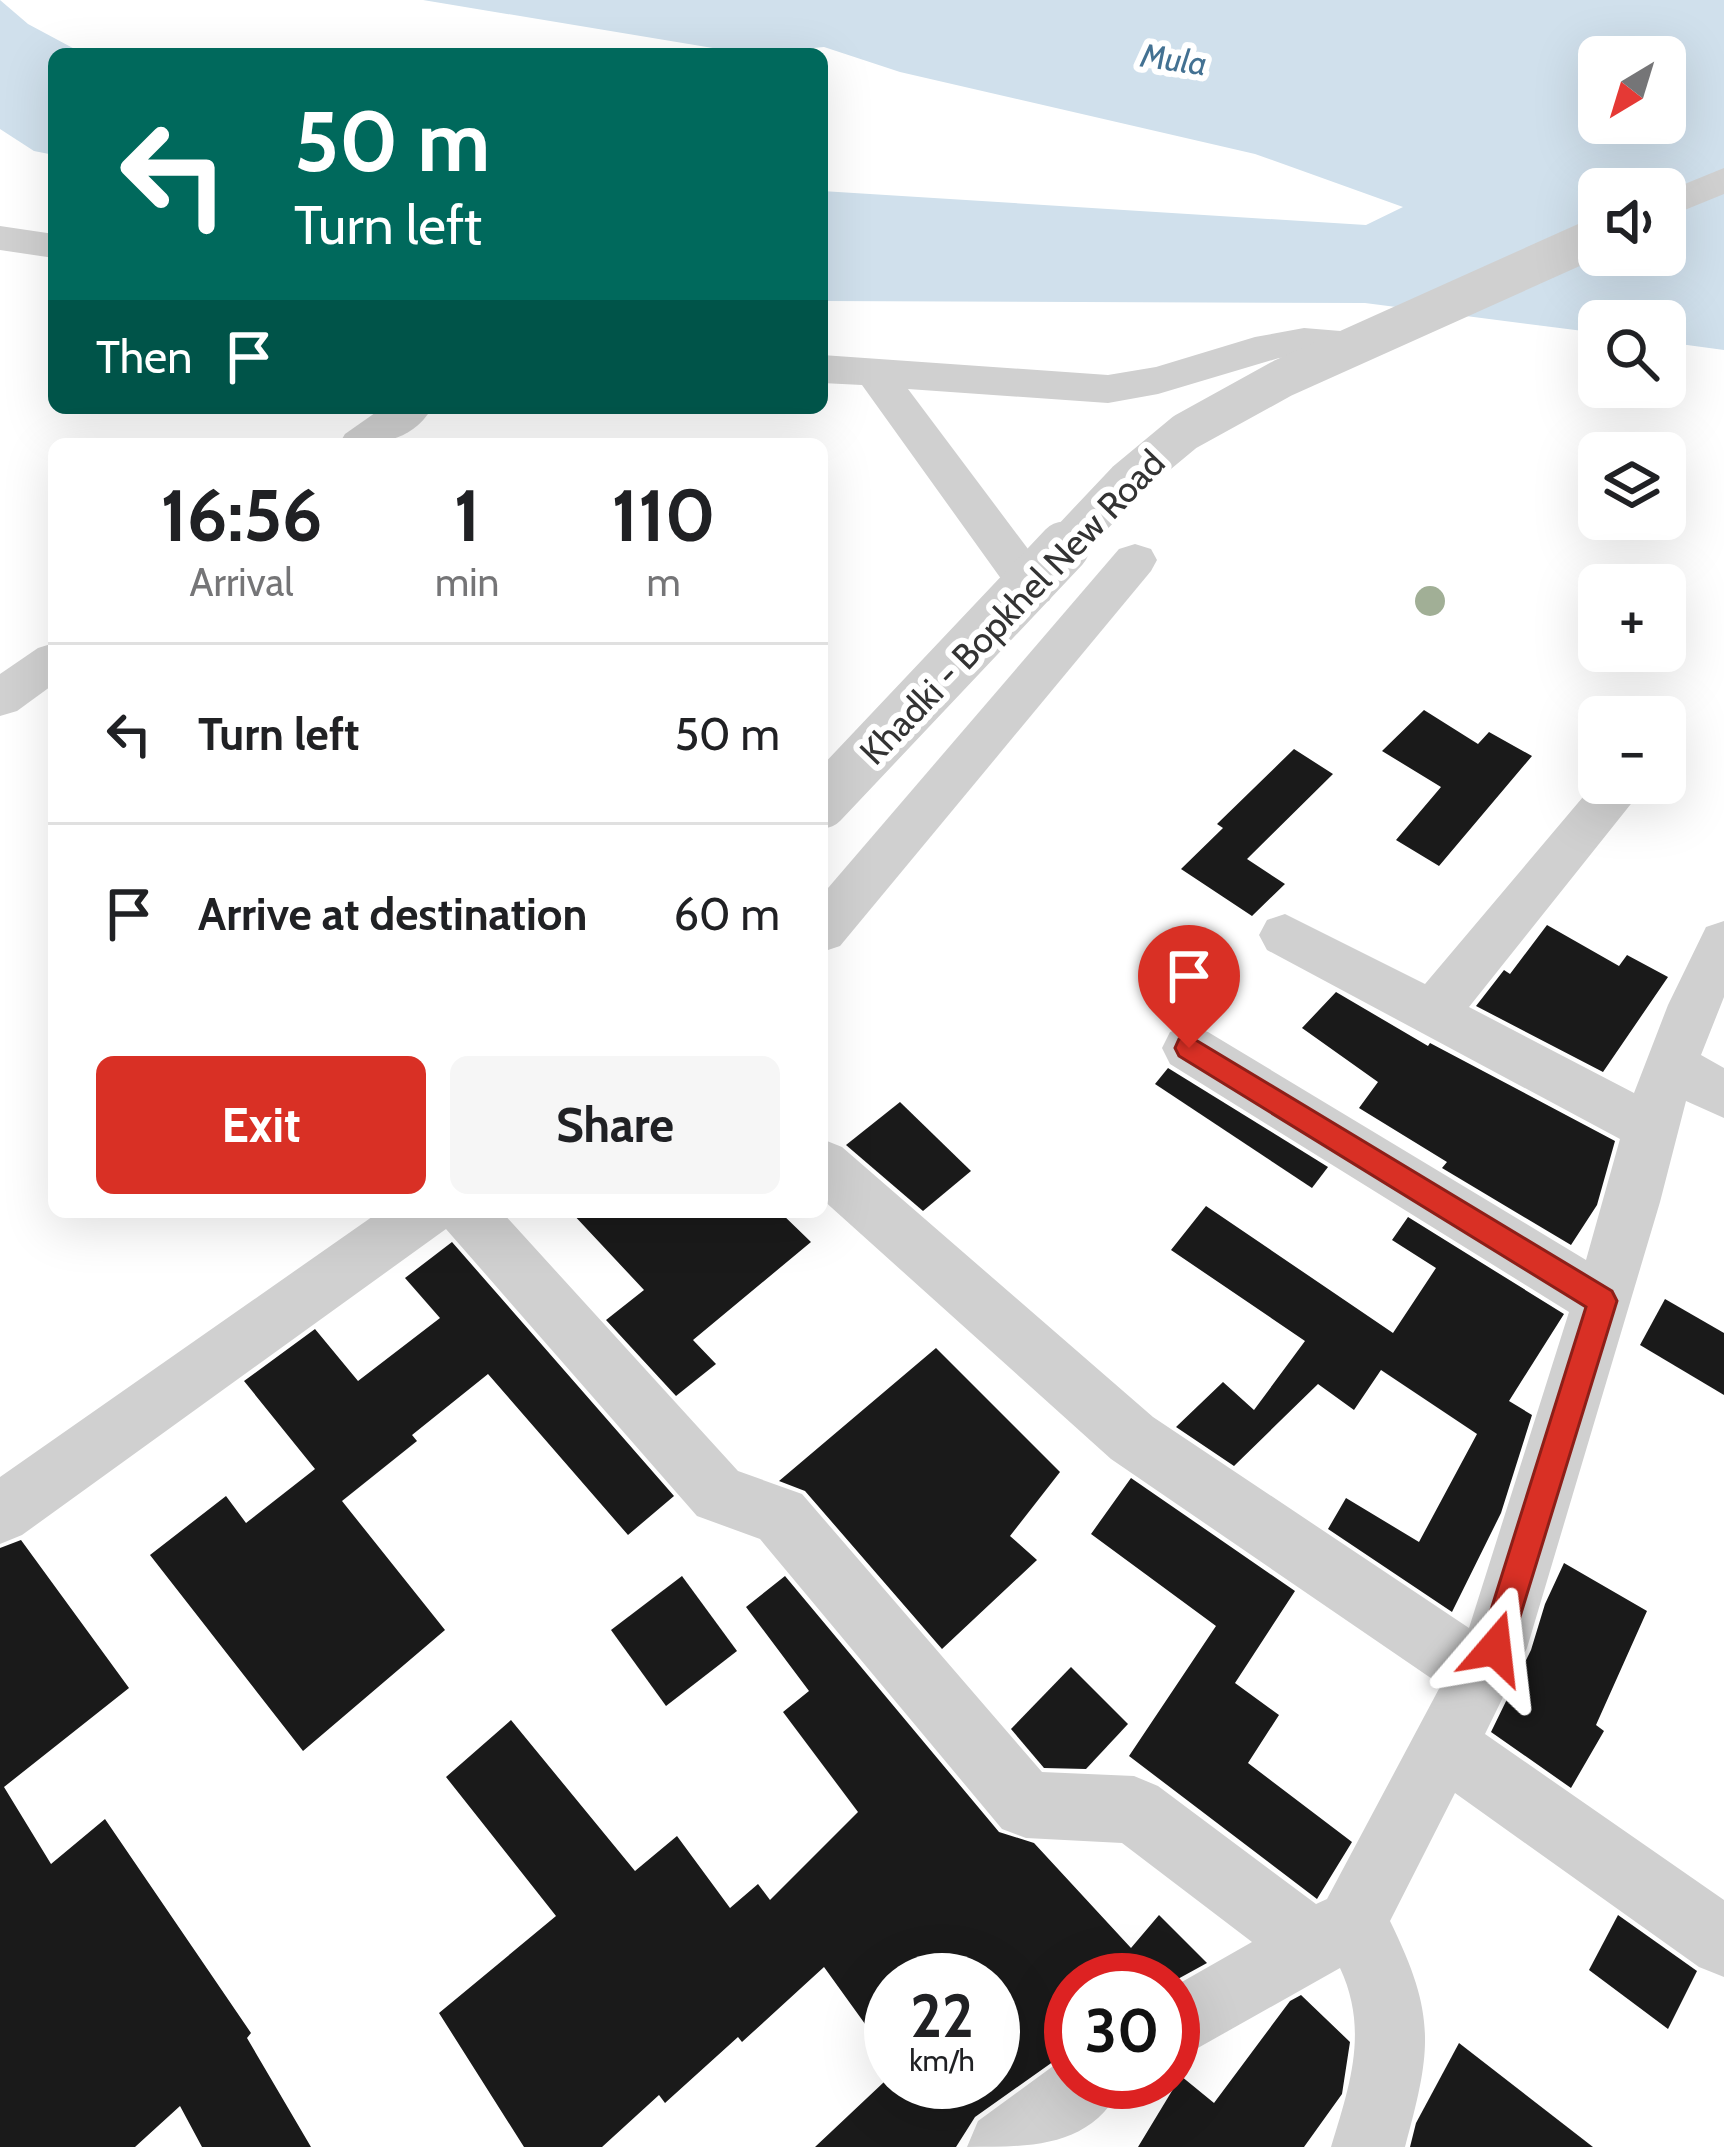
<!DOCTYPE html>
<meta charset="utf-8">
<style>
:root{--surface:#fff;--page:#f6f6f6;--text:#202124;--muted:#757577;--line:#e0e0e0;--accent:#d93025}
body{margin:0;font-family:Cabin,sans-serif;background:var(--page);color:var(--text);height:100vh;display:flex;flex-direction:column;font-size:45px;white-space:nowrap}
*{box-sizing:border-box;margin:0}
p{font-size:39px;color:var(--muted)}
.icon{flex:none;width:66px;height:66px;fill:none;stroke:currentColor;stroke-width:2;stroke-linecap:round;stroke-linejoin:round}
.map{position:relative;flex:1;overflow:hidden}
.sheet{position:absolute;left:48px;top:438px;width:780px;height:780px;display:flex;flex-direction:column;background:var(--surface);border-radius:18px;box-shadow:0 12px 48px #0002}
.sheet>*{flex:none}
.banner{position:absolute;left:48px;top:48px;width:780px;height:366px;border-radius:18px;box-shadow:0 12px 48px #0002;background:#00695c;color:#fff;overflow:hidden}
.needle{width:78px;rotate:218deg}
.fabs{position:absolute;left:1578px;top:36px;display:grid;gap:24px}
.fabs a{display:grid;place-items:center;width:108px;height:108px;border-radius:18px;background:var(--surface);box-shadow:0 12px 48px #0002;font-size:60px}
.speed{position:absolute;left:864px;top:1953px;display:flex;gap:24px;font-size:60px;font-weight:700;text-align:center}
.speed>*{display:grid;place-content:center;width:156px;height:156px;border-radius:50%;background:var(--surface);box-shadow:0 12px 48px #0002;line-height:1}
.speed small{font-size:30px;font-weight:400}
.speed .limit{border:18px solid #d22;background:#fff;color:#111}
.pin{position:absolute;display:grid;place-items:center;width:102px;height:102px;color:#fff;margin:-123px -51px;border-radius:50% 50% 50% 0;rotate:-45deg;box-shadow:0 0 12px #0007}
.pin .icon{rotate:45deg}
.me{position:absolute;width:132px;margin:-66px;rotate:17deg;stroke-linejoin:round;filter:drop-shadow(0 0 9px #0008)}
.turn{display:flex;align-items:center;gap:42px;height:252px;padding:0 48px;font-size:54px}
.turn .icon{width:156px;height:156px;stroke-width:2.5}
.turn b{display:block;font-size:84px;line-height:102px}
.then{display:flex;align-items:center;height:114px;padding:0 48px;background:#0003;gap:24px;font-size:45px}
.eta{display:flex;justify-content:space-evenly;align-items:center;height:204px;text-align:center}
.eta b{font-size:72px;font-weight:700;line-height:84px}
.primary-button{display:flex;gap:24px;margin-top:auto;padding:24px 48px}
.primary-button a{flex:1;height:138px;border-radius:18px;background:var(--accent);color:#fff;font-size:48px;font-weight:700;line-height:138px;text-align:center}
.primary-button a+a{background:var(--page);color:var(--text)}
ul{padding:0;list-style:none}
li{display:flex;align-items:center;gap:36px;height:180px;padding:0 48px;border-top:3px solid var(--line)}
li div{flex:1}
li b{display:block;font-size:45px}
li em{font-style:normal}
.map>svg:first-child{display:block}
.water{fill:#d0e0ec;fill-rule:evenodd}
.building{fill:#1a1a1a}
.lines{fill:none;stroke-linecap:round;stroke-linejoin:round}
.minor{fill:#d0d0d0;fill-rule:evenodd}
.minor-bridge-far1{stroke:#d0d0d0;stroke-width:39}
.minor-bridge{stroke:#d0d0d0;stroke-width:51}
.tree{fill:#a1af96}
.route{fill:#d93025;stroke:#8d1f18;stroke-width:3}
.labels{text-anchor:middle;dominant-baseline:central;stroke-width:12;stroke-linejoin:round;paint-order:stroke}
.far-water-label{font-size:33px;font-style:italic;fill:#437192;stroke:#fff}
.street-label{font-size:36px;fill:#333;stroke:#fff}
</style>
<div class="map">
<svg width="1724" height="2147" viewBox="0 0 1724 2147">
<rect width="100%" height="100%" fill="#fff"/>
<g class="water">
<path d="M 0,0 L 28,24 L 84,54 L 54,54 L 54,155 L 34,151 L 0,129 Z"/>
<path d="M 423,0 L 1724,0 L 1724,350 L 1665,342 L 1665,321 L 1599,321 L 1599,333 L 1365,303 L 822,301 L 822,191 L 1366,225 L 1403,207 L 1255,154 L 900,72 L 824,47 L 749,54 ZM 1599,57 L 1665,57 L 1665,123 L 1599,123 ZM 1599,189 L 1665,189 L 1665,255 L 1599,255 Z"/>
</g>
<g class="building">
<path d="M 1424,710 L 1478,744 L 1489,732 L 1532,756 L 1439,866 L 1396,840 L 1441,787 L 1382,751 Z"/>
<path d="M 1294,749 L 1333,774 L 1247,859 L 1285,884 L 1252,916 L 1181,869 L 1223,828 L 1217,824 Z"/>
<path d="M 1547,925 L 1619,966 L 1627,955 L 1668,977 L 1603,1072 L 1476,1006 L 1504,970 L 1510,974 Z"/>
<path d="M 1336,992 L 1428,1046 L 1430,1043 L 1615,1141 L 1597,1205 L 1571,1245 L 1442,1168 L 1447,1162 L 1359,1108 L 1378,1082 L 1302,1028 Z"/>
<path d="M 1168,1068 L 1328,1167 L 1312,1188 L 1155,1084 Z"/>
<path d="M 900,1102 L 971,1171 L 923,1211 L 846,1145 Z"/>
<path d="M 1206,1206 L 1393,1333 L 1436,1268 L 1392,1240 L 1408,1217 L 1564,1314 L 1509,1401 L 1532,1415 L 1501,1513 L 1452,1612 L 1328,1529 L 1346,1498 L 1419,1542 L 1477,1434 L 1381,1370 L 1354,1410 L 1318,1384 L 1234,1466 L 1176,1427 L 1223,1382 L 1254,1410 L 1305,1341 L 1171,1250 Z"/>
<path d="M 571,1212 L 780,1212 L 811,1242 L 693,1340 L 716,1364 L 676,1396 L 606,1320 L 644,1290 Z"/>
<path d="M 452,1242 L 674,1496 L 628,1535 L 488,1374 L 412,1435 L 417,1441 L 342,1501 L 445,1630 L 303,1751 L 150,1555 L 226,1496 L 246,1523 L 315,1469 L 244,1381 L 315,1329 L 358,1381 L 440,1318 L 405,1278 Z"/>
<path d="M 1665,1299 L 1724,1333 L 1724,1395 L 1640,1345 Z"/>
<path d="M 936,1348 L 1060,1472 L 1010,1536 L 1037,1560 L 942,1649 L 805,1491 L 779,1481 Z"/>
<path d="M 1131,1478 L 1295,1591 L 1235,1683 L 1279,1715 L 1248,1763 L 1352,1842 L 1317,1899 L 1129,1756 L 1216,1626 L 1091,1534 Z"/>
<path d="M 21,1540 L 129,1688 L 4,1787 L 51,1864 L 105,1819 L 251,2033 L 247,2038 L 311,2147 L 202,2147 L 180,2106 L 135,2147 L 0,2147 L 0,1548 Z"/>
<path d="M 1564,1563 L 1647,1611 L 1596,1725 L 1604,1731 L 1571,1788 L 1491,1732 L 1531,1650 L 1545,1604 Z"/>
<path d="M 682,1576 L 737,1651 L 666,1706 L 611,1630 Z"/>
<path d="M 785,1576 L 999,1832 L 1034,1843 L 1131,1948 L 1159,1915 L 1207,1963 L 1176,1980 L 1071,1980 L 1071,2049 L 975,2117 L 956,2147 L 815,2147 L 884,2082 L 993,2082 L 993,1980 L 891,1980 L 891,2060 L 824,1967 L 742,2042 L 738,2037 L 665,2103 L 659,2095 L 602,2147 L 524,2147 L 439,2013 L 556,1916 L 446,1777 L 511,1720 L 635,1871 L 677,1836 L 730,1908 L 758,1884 L 770,1900 L 858,1812 L 783,1712 L 809,1691 L 746,1607 Z"/>
<path d="M 1071,1667 L 1128,1724 L 1086,1769 L 1044,1768 L 1011,1729 Z"/>
<path d="M 1618,1915 L 1697,1971 L 1668,2029 L 1589,1970 Z"/>
<path d="M 1301,1995 L 1350,2042 L 1342,2094 L 1304,2147 L 1138,2147 L 1181,2076 L 1214,2103 L 1290,2001 Z"/>
<path d="M 1459,2043 L 1593,2147 L 1410,2147 L 1416,2123 Z"/>
</g>
<g class="lines">
<g class="minor">
<path d="M 1724,168 L 1724,194 L 1665,218 L 1665,192 Z"/>
<path d="M 0,226 L 54,234 L 54,258 L 0,250 Z"/>
<path d="M 1304,328 L 1377,334 L 1383,343 L 1377,352 L 1279,358 L 1158,394 L 1108,403 L 908,389 L 1049,577 L 1056,589 L 1049,601 L 1033,605 L 1017,601 L 862,385 L 822,383 L 822,355 L 1108,375 L 1156,367 L 1255,337 Z"/>
<path d="M 382,408 L 432,408 C 410,444 376,444 339,444 L 345,434 Z"/>
<path d="M 1135,544 L 1151,549 L 1157,560 L 1151,571 L 840,946 L 822,952 L 822,895 L 1119,549 Z"/>
<path d="M 54,643 L 54,684 L 17,711 L 0,716 L 0,674 L 38,648 Z"/>
<path d="M 1599,778 L 1599,783 L 1646,785 L 1469,1007 L 1634,1093 L 1668,1005 L 1706,927 L 1724,921 L 1724,997 L 1701,1055 L 1724,1068 L 1724,1118 L 1686,1101 L 1660,1202 L 1527,1648 L 1485,1734 L 1724,1900 L 1724,1977 L 1699,1967 L 1455,1793 L 1390,1921 C 1436,2015 1432,2048 1405,2147 L 1331,2147 C 1350,2085 1369,2030 1340,1968 L 1173,2062 L 1173,1987 L 1252,1942 L 1122,1843 L 1026,1838 L 1002,1829 L 760,1539 L 697,1516 L 446,1229 L 22,1535 L 0,1544 L 0,1477 L 379,1212 L 502,1212 L 738,1471 L 802,1494 L 1042,1772 L 1134,1776 L 1158,1786 L 1316,1904 L 1327,1899 L 1441,1685 L 1111,1459 L 822,1199 L 822,1139 L 842,1147 L 1153,1417 L 1469,1628 L 1569,1312 L 1170,1064 L 1162,1048 L 1170,1032 L 1189,1025 L 1208,1032 L 1586,1260 L 1620,1139 L 1267,950 L 1259,935 L 1267,920 L 1285,914 L 1425,984 Z"/>
<path d="M 1071,2053 L 1071,2082 L 1124,2082 C 1093,2147 1036,2147 967,2147 L 978,2121 Z"/>
</g>
<path class="minor-bridge-far1" d="M 1061,550 L 1126,481 L 1185,432 L 1283,378 L 1599,236"/>
<path class="minor-bridge" d="M 822,803 L 1064,547"/>
</g>
<circle class="tree" cx="1430" cy="601" r="15"/>
<path class="route" d="M 1189,1036 L 1612,1291 L 1617,1301 L 1507,1659 L 1495,1664 L 1484,1659 L 1479,1648 L 1586,1307 L 1179,1056 L 1175,1048 L 1179,1039 Z"/>
<g class="labels">
<g class="far-water-label">
<text transform="translate(1174 59) rotate(8)">Mula</text>
</g>
<g class="street-label">
<text transform="translate(1012 607) rotate(-46)">Khadki - Bopkhel New Road</text>
</g>
</g>
</svg>
<div class="fabs">
<a><svg class="needle" viewBox="-14 -14 28 28"><path d="M0-13l5 13h-10z" fill="#e53935"/><path d="M0 13l5-13h-10z" fill="#757577"/></svg></a>
<a><svg class="icon" aria-label="sound" viewBox="0 0 24 24"><path d="M4 9h4l5-4v14l-5-4H4zM17 9q2 3 0 6"/></svg></a>
<a><svg class="icon" aria-label="search" viewBox="0 0 24 24"><circle cx="10" cy="10" r="6"/><path d="M15 15l6 6"/></svg></a>
<a><svg class="icon" aria-label="layers" viewBox="0 0 24 24"><path d="M12 4l9 5-9 5-9-5zM3 14l9 5 9-5"/></svg></a>
<a>+</a>
<a>−</a>
</div>
<div class="speed"><div>22<small>km/h</small></div><div class="limit">30</div></div>
<div class="pin" style="left:1189px;top:1048px;background:#d93025"><svg class="icon" aria-label="arrive" viewBox="0 0 24 24"><path d="M6 21V4h12l-3 4 3 4H6"/></svg></div>
<svg class="me" style="left:1495px;top:1648px" viewBox="-20 -20 40 40"><path d="M0-17L14 15 0 8-14 15z" fill="#d93025" stroke="#fff" stroke-width="4"/></svg>
<div class="banner">
<div class="turn"><svg class="icon" aria-label="left" viewBox="0 0 24 24"><path d="M17 20v-9H6M10 6l-5 5 5 5"/></svg><div><b>50 m</b>Turn left</div></div>
<div class="then">Then<svg class="icon" aria-label="arrive" viewBox="0 0 24 24"><path d="M6 21V4h12l-3 4 3 4H6"/></svg></div>
</div>
<section class="sheet">
<div class="eta">
<div><b>16:56</b><p>Arrival</p></div>
<div><b>1</b><p>min</p></div>
<div><b>110</b><p>m</p></div>
</div>
<ul>
<li><svg class="icon" aria-label="left" viewBox="0 0 24 24"><path d="M17 20v-9H6M10 6l-5 5 5 5"/></svg><div><b>Turn left</b></div><em>50 m</em></li>
<li><svg class="icon" aria-label="arrive" viewBox="0 0 24 24"><path d="M6 21V4h12l-3 4 3 4H6"/></svg><div><b>Arrive at destination</b></div><em>60 m</em></li>
</ul>
<div class="primary-button"><a>Exit</a><a>Share</a></div>
</section>
</div>
